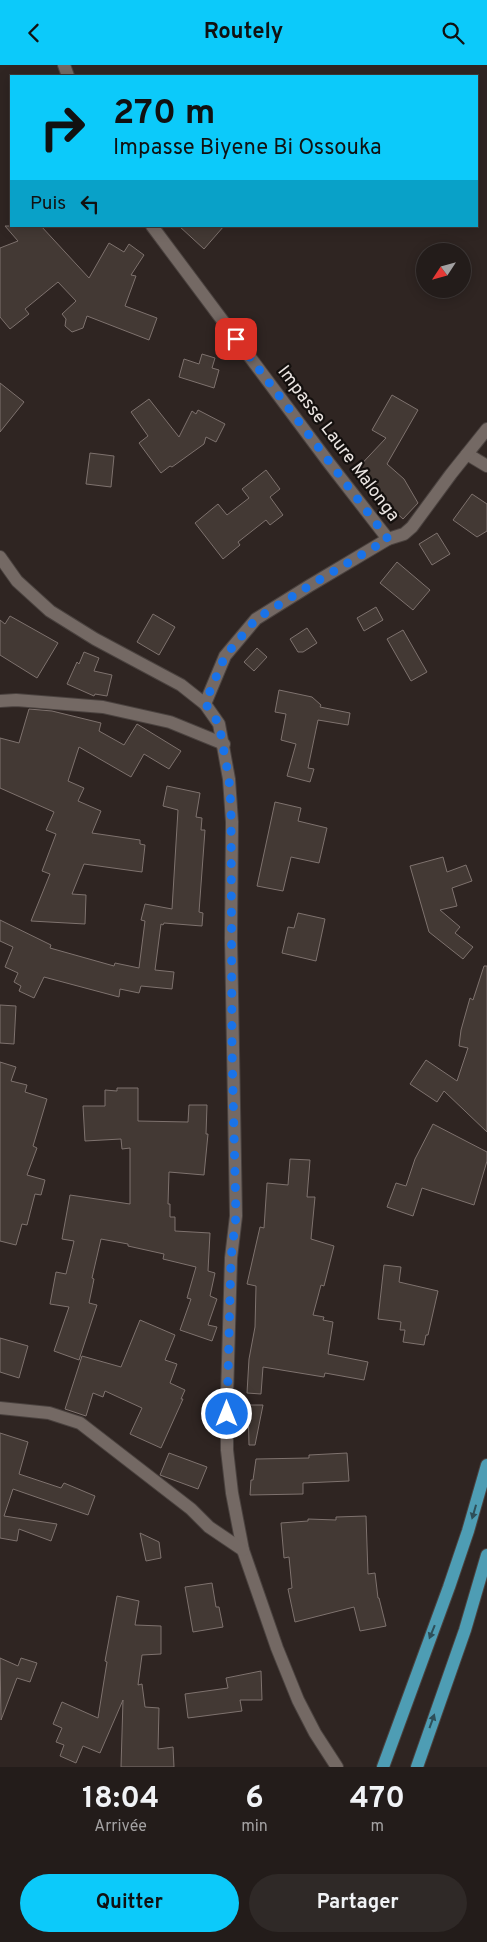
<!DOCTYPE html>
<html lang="fr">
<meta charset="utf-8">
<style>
:root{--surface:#231c1a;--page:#2f2927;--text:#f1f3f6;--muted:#a3a1a2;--line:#403a39;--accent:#0ccafa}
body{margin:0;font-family:Overpass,sans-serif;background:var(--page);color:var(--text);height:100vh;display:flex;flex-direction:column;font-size:19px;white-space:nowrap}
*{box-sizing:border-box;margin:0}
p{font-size:16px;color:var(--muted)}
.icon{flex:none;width:28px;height:28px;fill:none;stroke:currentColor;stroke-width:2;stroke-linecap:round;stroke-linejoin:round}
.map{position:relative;height:1702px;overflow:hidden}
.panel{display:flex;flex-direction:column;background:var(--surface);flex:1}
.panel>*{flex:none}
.top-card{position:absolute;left:10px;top:10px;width:468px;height:152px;border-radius:0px;box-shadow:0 2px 12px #0003,0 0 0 1px var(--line);background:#0ccafa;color:#111;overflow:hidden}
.needle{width:32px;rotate:234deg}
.buttons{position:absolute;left:416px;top:178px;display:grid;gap:10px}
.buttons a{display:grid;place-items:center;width:55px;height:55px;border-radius:50%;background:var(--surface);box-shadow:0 2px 12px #0003,0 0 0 1px var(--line);font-size:25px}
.pin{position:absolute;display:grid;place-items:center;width:42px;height:42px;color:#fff;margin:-21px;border-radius:10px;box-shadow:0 2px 8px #0006}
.me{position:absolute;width:55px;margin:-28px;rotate:0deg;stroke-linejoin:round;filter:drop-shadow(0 0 4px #0008)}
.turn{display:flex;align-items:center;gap:18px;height:105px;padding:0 20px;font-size:22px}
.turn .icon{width:65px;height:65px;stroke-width:2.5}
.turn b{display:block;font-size:35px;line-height:42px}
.then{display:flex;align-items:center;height:48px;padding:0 20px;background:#0003;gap:10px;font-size:19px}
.eta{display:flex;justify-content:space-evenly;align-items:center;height:85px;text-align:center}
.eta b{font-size:30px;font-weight:700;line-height:35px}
.action{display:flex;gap:10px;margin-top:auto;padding:10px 20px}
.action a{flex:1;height:58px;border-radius:30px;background:var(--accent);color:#111;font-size:20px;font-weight:700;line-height:58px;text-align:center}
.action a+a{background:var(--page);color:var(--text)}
header{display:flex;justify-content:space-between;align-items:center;height:65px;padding:0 20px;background:var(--accent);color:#111;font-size:22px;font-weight:700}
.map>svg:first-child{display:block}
.building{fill:#433934;stroke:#7e726e}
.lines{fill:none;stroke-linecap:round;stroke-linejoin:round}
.street-casing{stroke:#4a423f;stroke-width:14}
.primary-casing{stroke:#4a423f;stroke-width:14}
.street{stroke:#746964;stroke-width:12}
.primary{stroke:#4e9db4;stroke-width:12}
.oneway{fill:#2e4f59}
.route{stroke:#1a73e8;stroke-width:9;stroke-dasharray:0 16.2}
.labels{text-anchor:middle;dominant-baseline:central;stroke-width:4.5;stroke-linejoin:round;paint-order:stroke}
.street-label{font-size:18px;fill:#ebe5e2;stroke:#14100e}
</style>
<header><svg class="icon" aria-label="back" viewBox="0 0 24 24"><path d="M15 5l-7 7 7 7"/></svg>Routely<svg class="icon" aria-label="search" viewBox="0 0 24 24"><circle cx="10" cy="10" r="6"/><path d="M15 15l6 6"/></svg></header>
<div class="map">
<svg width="487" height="1702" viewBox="0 0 487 1702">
<rect width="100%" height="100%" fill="#2f2522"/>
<g class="building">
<path d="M 5,161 L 41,161 L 89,213 L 109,178 L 124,187 L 129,179 L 144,190 L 131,210 L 136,211 L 125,241 L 157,253 L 149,275 L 87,251 L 83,263 L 72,267 L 65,261 L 66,254 L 62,249 L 76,236 L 58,217 L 25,244 L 29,249 L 10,264 L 0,252 L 0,183 L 18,176 Z"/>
<path d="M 179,161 L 224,161 L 204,184 Z"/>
<path d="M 202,289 L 215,293 L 212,303 L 219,305 L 214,323 L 179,312 L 184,294 L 199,299 Z"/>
<path d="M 0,318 L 24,337 L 0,367 Z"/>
<path d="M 392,330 L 418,345 L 387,399 L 404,414 L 418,438 L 403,454 L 353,408 L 386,373 L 372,365 Z"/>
<path d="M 149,334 L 179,372 L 192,346 L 196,349 L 198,345 L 225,359 L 216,377 L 206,372 L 204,379 L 172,402 L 170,401 L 161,408 L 139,378 L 148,371 L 131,347 Z"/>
<path d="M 90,388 L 114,391 L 111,422 L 86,419 Z"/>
<path d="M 266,405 L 280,424 L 270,432 L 283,450 L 270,460 L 266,455 L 238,477 L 240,480 L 223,494 L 195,458 L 218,439 L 227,450 L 249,433 L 242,424 Z"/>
<path d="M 472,429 L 487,439 L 487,466 L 477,472 L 453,455 Z"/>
<path d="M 437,468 L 450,489 L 432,500 L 419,479 Z"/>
<path d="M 397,497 L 430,525 L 413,545 L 380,518 Z"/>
<path d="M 376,542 L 383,555 L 364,566 L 357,553 Z"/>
<path d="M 153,549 L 175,562 L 159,590 L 137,577 Z"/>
<path d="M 10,551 L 58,578 L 37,613 L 0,590 L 0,555 L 5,559 Z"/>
<path d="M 307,563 L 317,578 L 303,587 L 298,587 L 290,574 Z"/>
<path d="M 403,565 L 427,607 L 411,616 L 387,574 Z"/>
<path d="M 257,583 L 267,592 L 254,606 L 244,597 Z"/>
<path d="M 84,587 L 99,593 L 94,606 L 112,610 L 107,631 L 95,629 L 94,631 L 67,619 L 77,597 L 79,599 Z"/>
<path d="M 279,625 L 312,632 L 321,640 L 320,642 L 350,648 L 348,660 L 318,655 L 308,703 L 314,704 L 310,717 L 287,711 L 296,679 L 281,675 L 286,649 L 275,647 Z"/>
<path d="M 29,644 L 52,646 L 101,658 L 99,666 L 124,680 L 137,659 L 181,686 L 169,704 L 144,689 L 131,712 L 79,682 L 68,716 L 84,723 L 78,736 L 101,746 L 92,768 L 140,775 L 140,779 L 145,780 L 142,807 L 84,799 L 72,829 L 86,830 L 85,859 L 31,856 L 50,809 L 42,806 L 56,769 L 46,765 L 54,747 L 0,723 L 0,673 L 19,678 Z"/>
<path d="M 167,721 L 200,728 L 196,752 L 202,753 L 201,765 L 205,765 L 199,847 L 203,848 L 202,861 L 164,858 L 163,860 L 161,859 L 155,905 L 174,907 L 172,924 L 141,921 L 139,928 L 120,924 L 119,932 L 44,912 L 34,933 L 19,926 L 21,921 L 14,917 L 18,908 L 5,902 L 13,882 L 0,876 L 0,855 L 51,880 L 50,883 L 114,901 L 115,898 L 139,903 L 145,856 L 141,855 L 145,839 L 172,844 L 178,745 L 163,741 Z"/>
<path d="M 275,737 L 301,743 L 298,756 L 327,763 L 319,798 L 291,792 L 283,826 L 257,821 Z"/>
<path d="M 443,792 L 447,807 L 466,800 L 472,816 L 452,823 L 457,841 L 440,845 L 460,862 L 455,868 L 473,882 L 463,894 L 429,867 L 410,801 Z"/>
<path d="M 298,848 L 325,854 L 316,896 L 282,888 L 288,862 L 294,863 Z"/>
<path d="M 484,901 L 487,901 L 487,1067 L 444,1026 L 437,1037 L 410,1019 L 426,995 L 457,1016 L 468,983 L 459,981 L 461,965 L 470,933 L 473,935 Z"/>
<path d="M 0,940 L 16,941 L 14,979 L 0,978 Z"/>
<path d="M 0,997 L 16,1002 L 11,1016 L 27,1020 L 25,1027 L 47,1034 L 33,1081 L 37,1083 L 27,1110 L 45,1115 L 41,1130 L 35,1129 L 27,1160 L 22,1159 L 16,1180 L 0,1176 Z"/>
<path d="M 117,1023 L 138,1023 L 138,1056 L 188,1057 L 189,1040 L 207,1040 L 206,1069 L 208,1069 L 204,1110 L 169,1107 L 168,1139 L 170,1139 L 170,1152 L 175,1152 L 175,1166 L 210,1168 L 208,1206 L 215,1208 L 210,1231 L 217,1234 L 208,1260 L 217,1262 L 212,1276 L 180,1265 L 191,1234 L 187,1233 L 196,1202 L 163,1194 L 164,1189 L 128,1181 L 128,1179 L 101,1174 L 92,1213 L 94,1214 L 89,1238 L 97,1240 L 79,1295 L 54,1286 L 69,1242 L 50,1239 L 56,1207 L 66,1209 L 74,1176 L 62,1174 L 70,1130 L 130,1139 L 130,1083 L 122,1084 L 121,1074 L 85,1076 L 83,1041 L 105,1041 L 105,1025 L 117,1026 Z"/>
<path d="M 433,1059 L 487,1087 L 487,1096 L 474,1140 L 422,1123 L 413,1151 L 387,1142 L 396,1118 L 406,1121 L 415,1094 Z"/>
<path d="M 290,1094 L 310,1095 L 307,1132 L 315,1132 L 311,1174 L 334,1181 L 324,1221 L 321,1220 L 313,1250 L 324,1252 L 323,1255 L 333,1257 L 328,1289 L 368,1297 L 364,1315 L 325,1308 L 324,1312 L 263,1302 L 261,1329 L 247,1328 L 249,1294 L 255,1262 L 256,1221 L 247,1219 L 260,1162 L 264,1163 L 267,1118 L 288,1120 Z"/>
<path d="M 384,1200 L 401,1202 L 399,1217 L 438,1226 L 428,1270 L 426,1270 L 424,1280 L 403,1277 L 405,1265 L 400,1265 L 401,1257 L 378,1254 Z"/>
<path d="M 140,1255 L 175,1270 L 165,1295 L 177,1299 L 170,1318 L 185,1325 L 181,1334 L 183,1334 L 161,1383 L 130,1369 L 142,1343 L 105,1326 L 103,1332 L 93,1328 L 86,1351 L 65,1344 L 82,1291 L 121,1302 Z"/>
<path d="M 0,1273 L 28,1281 L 19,1313 L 0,1307 Z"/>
<path d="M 248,1340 L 263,1340 L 255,1380 L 249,1380 Z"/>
<path d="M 0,1368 L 28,1377 L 19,1409 L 61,1423 L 64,1418 L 95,1431 L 88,1450 L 13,1424 L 4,1451 L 57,1459 L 51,1476 L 19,1464 L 17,1476 L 0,1473 Z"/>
<path d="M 169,1388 L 207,1402 L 198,1424 L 160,1410 Z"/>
<path d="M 347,1388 L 349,1416 L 303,1418 L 303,1429 L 250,1430 L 251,1415 L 253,1415 L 256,1394 L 309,1393 L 309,1390 Z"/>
<path d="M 366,1451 L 368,1509 L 375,1508 L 378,1533 L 379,1533 L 386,1561 L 360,1566 L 354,1542 L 295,1557 L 288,1524 L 292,1523 L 289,1492 L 284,1493 L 281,1458 L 308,1456 L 308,1454 L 336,1455 L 336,1452 Z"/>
<path d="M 140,1468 L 159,1477 L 161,1493 L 146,1496 Z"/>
<path d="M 212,1518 L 216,1542 L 219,1542 L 223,1562 L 193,1567 L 185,1522 Z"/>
<path d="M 117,1531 L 139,1536 L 135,1560 L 161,1561 L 161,1589 L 142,1590 L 138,1620 L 142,1619 L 145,1642 L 159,1643 L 158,1684 L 173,1682 L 174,1702 L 121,1702 L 123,1635 L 100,1688 L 83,1681 L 76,1698 L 60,1691 L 64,1680 L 56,1677 L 62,1663 L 53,1659 L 62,1637 L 98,1653 L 107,1597 L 105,1596 Z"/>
<path d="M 0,1593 L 18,1601 L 21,1593 L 37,1598 L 30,1617 L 17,1613 L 1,1655 Z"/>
<path d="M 261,1606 L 262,1635 L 240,1635 L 242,1646 L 188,1653 L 185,1629 L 228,1623 L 226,1613 Z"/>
</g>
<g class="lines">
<g class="street-casing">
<g id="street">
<path d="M 64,0 L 68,11"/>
<path d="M 152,161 L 329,398 L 388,474"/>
<path d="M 467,389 L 487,401"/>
<path d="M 0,492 L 17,516 L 50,546 L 95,574 L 181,620 L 205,639 L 219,659 L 229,714 L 232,757 L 231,873 L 236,1151 L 231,1193 L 227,1331 L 227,1385 L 232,1428 L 243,1485 L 277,1583 L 298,1635 L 315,1668 L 337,1702"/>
<path d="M 0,636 L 16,635 L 103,642 L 170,657 L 224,679"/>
<path d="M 205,639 L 225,591 L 256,554 L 309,521 L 388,474 L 404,469 L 412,462 L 451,409 L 487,364"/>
<path d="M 0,1343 L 49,1348 L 80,1358 L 191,1444 L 209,1462 L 243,1485"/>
</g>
</g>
<g class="primary-casing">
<g id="primary">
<path d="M 383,1702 L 449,1522 L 468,1466 L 487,1400"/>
<path d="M 417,1702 L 465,1565 L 487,1490"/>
</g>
</g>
<use href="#street" class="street"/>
<use href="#primary" class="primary"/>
</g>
<defs><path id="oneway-solid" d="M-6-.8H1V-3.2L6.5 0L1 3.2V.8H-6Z" transform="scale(1.25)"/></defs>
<g class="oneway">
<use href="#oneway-solid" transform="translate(474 1447) rotate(106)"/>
<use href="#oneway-solid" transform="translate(432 1567) rotate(112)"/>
<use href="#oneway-solid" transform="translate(432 1656) rotate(-70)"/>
</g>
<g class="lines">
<path class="route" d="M 227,1349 L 231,1193 L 236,1151 L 232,985 L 231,743 L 229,714 L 219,659 L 205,638 L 225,591 L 256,554 L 309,521 L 388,474 L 236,274"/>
</g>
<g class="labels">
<g class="street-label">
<text transform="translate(338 379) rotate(53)">Impasse Laure Malonga</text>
</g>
</g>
</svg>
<div class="buttons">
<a><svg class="needle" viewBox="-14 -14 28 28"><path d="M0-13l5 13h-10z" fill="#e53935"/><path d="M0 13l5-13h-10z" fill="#a3a1a2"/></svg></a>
</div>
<div class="pin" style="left:236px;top:274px;background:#d93025"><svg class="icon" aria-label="arrive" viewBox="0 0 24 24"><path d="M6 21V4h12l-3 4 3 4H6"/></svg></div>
<svg class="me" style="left:227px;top:1349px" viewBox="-20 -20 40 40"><circle r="17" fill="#1a73e8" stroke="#fff" stroke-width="3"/><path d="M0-11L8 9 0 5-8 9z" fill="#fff"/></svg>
<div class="top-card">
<div class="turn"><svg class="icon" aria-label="right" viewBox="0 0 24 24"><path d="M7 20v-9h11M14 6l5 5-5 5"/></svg><div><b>270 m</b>Impasse Biyene Bi Ossouka</div></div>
<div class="then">Puis<svg class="icon" aria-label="left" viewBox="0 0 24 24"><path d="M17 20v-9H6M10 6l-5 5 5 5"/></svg></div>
</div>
</div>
<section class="panel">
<div class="eta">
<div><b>18:04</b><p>Arrivée</p></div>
<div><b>6</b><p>min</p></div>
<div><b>470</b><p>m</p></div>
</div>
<div class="action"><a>Quitter</a><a>Partager</a></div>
</section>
